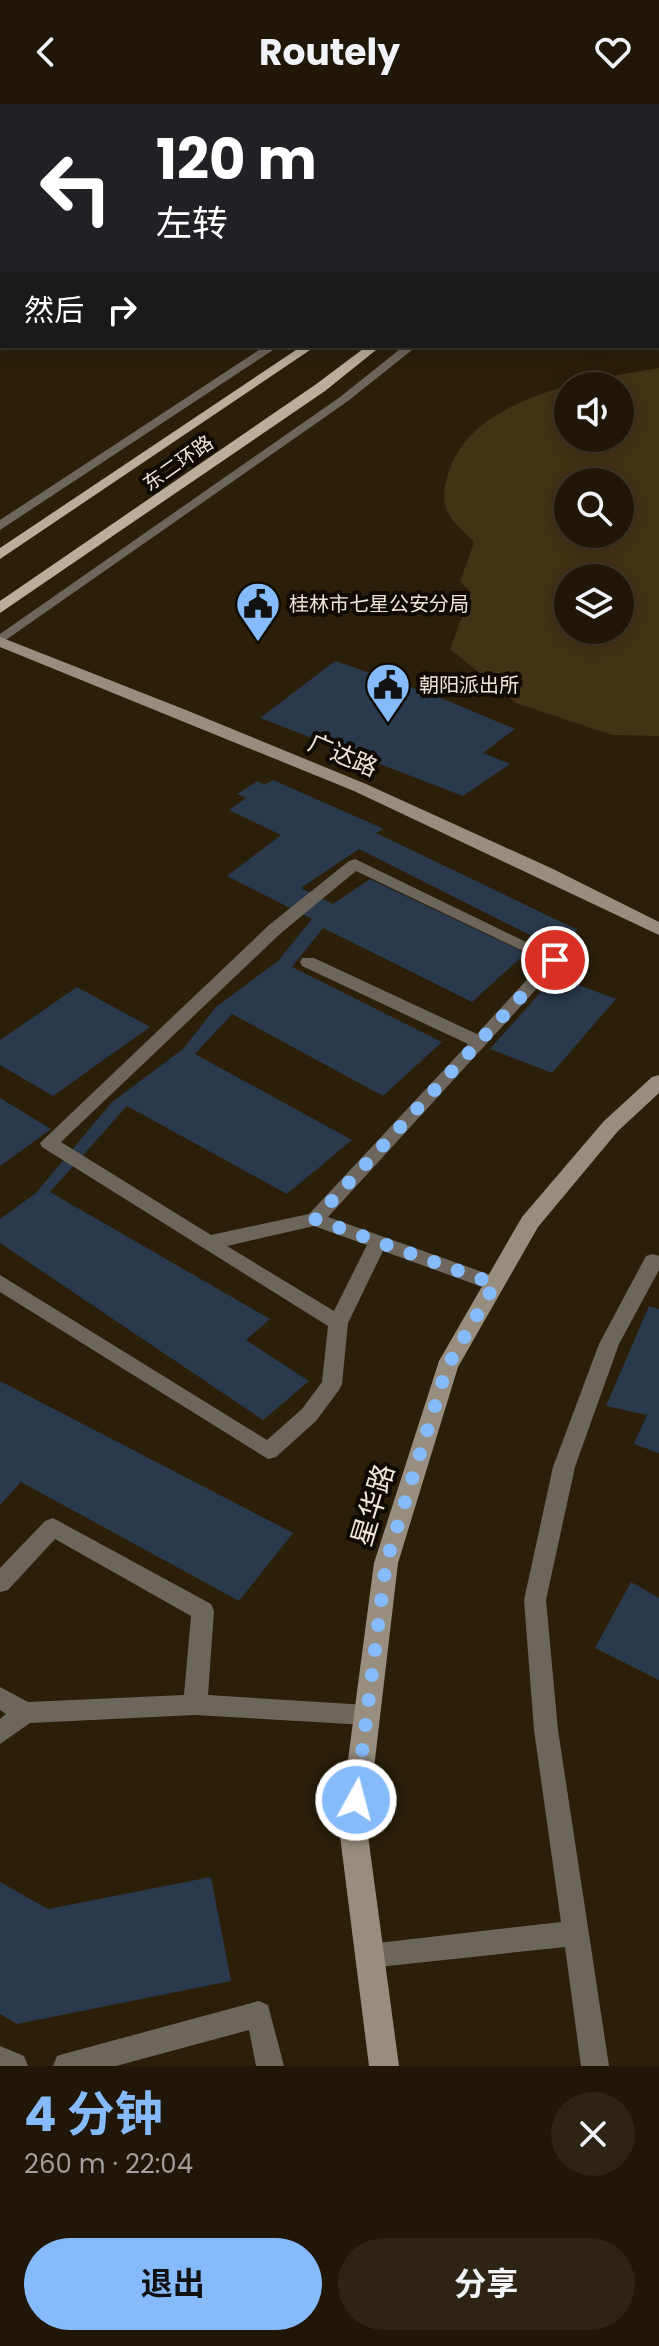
<!DOCTYPE html>
<html lang="zh">
<meta charset="utf-8">
<style>
:root{--surface:#201708;--page:#2d2416;--text:#f1f3f6;--muted:#a29f9c;--line:#3d3629;--accent:#86bbfb}
body{margin:0;font-family:Poppins,"Noto Sans SC",sans-serif;background:var(--page);color:var(--text);height:100vh;display:flex;flex-direction:column;font-size:30px;white-space:nowrap}
*{box-sizing:border-box;margin:0}
p{font-size:26px;color:var(--muted)}
.icon{flex:none;width:44px;height:44px;fill:none;stroke:currentColor;stroke-width:2;stroke-linecap:round;stroke-linejoin:round}
.map{position:relative;height:1962px;overflow:hidden}
.panel{display:flex;flex-direction:column;background:var(--surface);flex:1}
.panel>*{flex:none}
.guide{position:absolute;left:0px;top:0px;width:660px;height:244px;box-shadow:0 4px 20px #0003,0 0 0 2px var(--line);background:#202124;color:#fff;overflow:hidden}
.buttons{position:absolute;left:554px;top:268px;display:grid;gap:16px}
.buttons a{display:grid;place-items:center;width:80px;height:80px;border-radius:50%;background:var(--surface);box-shadow:0 4px 20px #0003,0 0 0 2px var(--line);font-size:40px}
.pin{position:absolute;display:grid;place-items:center;width:68px;height:68px;color:#fff;margin:-34px;border:4px solid #fff;border-radius:50%;box-shadow:0 2px 8px #0007}
.me{position:absolute;width:88px;margin:-44px;rotate:7deg;stroke-linejoin:round;filter:drop-shadow(0 0 6px #0008)}
.turn{display:flex;align-items:center;gap:28px;height:168px;padding:0 24px;font-size:36px}
.turn .icon{width:104px;height:104px;stroke-width:2.5}
.turn b{display:block;font-size:56px;line-height:68px}
.then{display:flex;align-items:center;height:76px;padding:0 24px;background:#0003;gap:16px;font-size:30px}
.round{display:grid;place-items:center;flex:none;width:84px;height:84px;border-radius:42px;background:var(--page)}
.head{display:flex;align-items:center;justify-content:space-between;height:136px;padding:0 24px}
h1{font-size:48px;font-weight:700;line-height:60px;color:var(--accent)}
.action{display:flex;gap:16px;margin-top:auto;padding:16px 24px}
.action a{flex:1;height:92px;border-radius:48px;background:var(--accent);color:#111;font-size:32px;font-weight:700;line-height:92px;text-align:center}
.action a+a{background:var(--page);color:var(--text)}
header{display:flex;justify-content:space-between;align-items:center;height:104px;padding:0 24px;background:var(--surface);font-size:36px;font-weight:700}
.map>svg:first-child{display:block}
.green{fill:#423216;fill-rule:evenodd}
.building{fill:#2a394b}
.lines{fill:none;stroke-linecap:round;stroke-linejoin:round}
.lane{fill:#6d665d;fill-rule:evenodd}
.secondary{fill:#988e7f;fill-rule:evenodd}
.primary{fill:#baad99;fill-rule:evenodd}
.route{stroke:#86bbfb;stroke-width:14;stroke-dasharray:0 25.2}
.labels{text-anchor:middle;dominant-baseline:central;stroke-width:8;stroke-linejoin:round;paint-order:stroke}
.far-street-label{font-size:20px;fill:#ede6d9;stroke:#0f0a03}
.far-poi-label{font-size:20px;fill:#ede6d9;stroke:#0f0a03;text-anchor:start}
.street-label{font-size:24px;fill:#ede6d9;stroke:#0f0a03}
.near-street-label{font-size:28px;fill:#ede6d9;stroke:#0f0a03}
</style>
<header><svg class="icon" aria-label="back" viewBox="0 0 24 24"><path d="M15 5l-7 7 7 7"/></svg>Routely<svg class="icon" aria-label="heart" viewBox="0 0 24 24"><path d="M12 20l-8-8c-3-5 5-10 8-4 3-6 11-1 8 4z"/></svg></header>
<div class="map">
<svg width="659" height="1962" viewBox="0 0 659 1962">
<rect width="100%" height="100%" fill="#2b1f0a"/>
<path class="green" d="M 659,264 L 659,632 L 612,631 L 516,599 L 450,545 L 471,488 L 460,478 L 474,438 C 450,415 437,404 448,370 C 472,291 589,276 659,264 ZM 568,282 L 620,282 L 620,334 L 568,334 ZM 568,378 L 620,378 L 620,430 L 568,430 ZM 568,474 L 620,474 L 620,526 L 568,526 Z"/>
<g class="building">
<path d="M 335,557 L 434,591 L 515,625 L 483,649 L 510,660 L 463,692 L 260,614 Z"/>
<path d="M 273,676 L 384,725 L 376,729 L 578,826 L 554,843 L 359,745 L 301,784 L 333,800 L 370,775 L 526,849 L 472,898 L 323,824 L 292,863 L 442,938 L 383,992 L 232,910 L 195,950 L 352,1036 L 287,1090 L 127,1002 L 50,1088 L 270,1215 L 246,1236 L 309,1277 L 263,1316 L 0,1139 L 0,1115 L 36,1089 L 112,998 L 183,945 L 216,903 L 278,857 L 312,815 L 227,772 L 281,731 L 229,706 L 246,694 L 237,690 L 258,677 L 264,681 Z"/>
<path d="M 555,872 L 616,895 L 552,969 L 490,945 Z"/>
<path d="M 77,883 L 150,923 L 53,992 L 0,961 L 0,936 Z"/>
<path d="M 0,994 L 51,1025 L 0,1062 Z"/>
<path d="M 649,1202 L 659,1205 L 659,1349 L 634,1340 L 647,1311 L 606,1302 Z"/>
<path d="M 0,1277 L 293,1429 L 239,1497 L 21,1378 L 0,1401 Z"/>
<path d="M 631,1478 L 659,1494 L 659,1576 L 595,1544 Z"/>
<path d="M 211,1773 L 231,1877 L 17,1920 L 0,1910 L 0,1778 L 48,1805 Z"/>
</g>
<g class="lines">
<g class="lane">
<path d="M 659,15 L 659,21 L 658,22 L 658,16 Z"/>
<path d="M 265,242 L 279,242 L 0,426 L 0,416 Z"/>
<path d="M 404,242 L 417,242 L 348,297 L 0,540 L 0,530 L 340,293 Z"/>
<path d="M 355,755 L 563,856 L 328,1113 L 502,1175 L 505,1180 L 502,1185 L 488,1185 L 383,1147 L 348,1219 L 342,1280 L 339,1286 L 316,1317 L 276,1353 L 268,1355 L 0,1188 L 0,1171 L 267,1336 L 302,1305 L 322,1278 L 328,1222 L 42,1043 L 40,1039 L 269,821 L 349,757 ZM 356,767 L 544,857 L 477,930 L 314,854 L 302,854 L 300,858 L 302,862 L 468,940 L 309,1110 L 211,1131 L 61,1038 L 281,829 ZM 314,1122 L 367,1141 L 334,1207 L 227,1142 Z"/>
<path d="M 653,1150 L 659,1152 L 659,1166 L 619,1240 L 575,1363 L 546,1496 L 558,1626 L 609,1962 L 581,1962 L 565,1843 L 369,1864 L 360,1861 L 356,1852 L 360,1843 L 369,1840 L 561,1818 L 534,1626 L 524,1496 L 553,1363 L 599,1240 L 646,1152 Z"/>
<path d="M 53,1414 L 211,1500 L 214,1507 L 208,1591 L 367,1601 L 375,1604 L 379,1611 L 375,1618 L 367,1621 L 195,1611 L 30,1619 L 0,1640 L 0,1615 L 6,1610 L 0,1606 L 0,1583 L 28,1598 L 184,1591 L 191,1512 L 55,1435 L 8,1486 L 0,1488 L 0,1464 L 45,1417 Z"/>
<path d="M 259,1897 L 268,1901 L 284,1962 L 256,1962 L 249,1926 L 116,1962 L 53,1962 L 57,1952 L 67,1949 Z"/>
<path d="M 0,1942 L 24,1952 L 28,1962 L 0,1962 Z"/>
</g>
<g class="secondary">
<path d="M 0,533 L 186,606 L 366,680 L 553,765 L 659,818 L 659,831 L 354,687 L 0,543 Z"/>
<path d="M 659,971 L 659,989 L 618,1027 L 538,1123 L 458,1263 L 398,1459 L 367,1724 L 399,1962 L 369,1962 L 339,1724 L 374,1459 L 439,1257 L 522,1113 L 604,1017 L 652,973 Z"/>
</g>
<g class="primary">
<path d="M 429,0 L 448,0 L 449,2 L 430,2 Z"/>
<path d="M 474,0 L 494,0 L 495,2 L 475,2 Z"/>
<path d="M 593,0 L 604,0 L 592,2 Z"/>
<path d="M 642,0 L 653,0 L 641,2 Z"/>
<rect x="658" y="38" width="1" height="7"/>
<path d="M 302,242 L 316,242 L 0,455 L 0,444 Z"/>
<path d="M 367,242 L 381,242 L 325,287 L 0,509 L 0,497 L 315,281 Z"/>
</g>
</g>
<g class="lines">
<path class="route" d="M 356,1696 L 386,1459 L 447,1263 L 495,1180 L 315,1115 L 555,856"/>
</g>
<defs>
<g id="civic-pin" transform="scale(2.3)"><path d="M0 17L-7.5 6A9.5 9.5 0 1 1 7.5 6Z" fill="#86bbfb" stroke="#0f0a03"/><path d="M-.6-6.5H3V-4.5H.6V-3L4-1V1h2V6H-6V1h2V-1L-.6-3ZM-1.2 2.5V6h2.4V2.5Z" fill="#111"/></g>
</defs>
<g fill-rule="evenodd">
<use href="#civic-pin" x="258" y="500"/>
<use href="#civic-pin" x="388" y="581"/>
</g>
<g class="labels">
<g class="far-street-label">
<text transform="translate(178 359) rotate(-35)">东二环路</text>
</g>
<g class="far-poi-label">
<text x="289" y="500">桂林市七星公安分局</text>
<text x="419" y="581">朝阳派出所</text>
</g>
<g class="street-label">
<text transform="translate(343 651) rotate(23)">广达路</text>
</g>
<g class="near-street-label">
<text transform="translate(373 1401) rotate(-73)">星华路</text>
</g>
</g>
</svg>
<div class="buttons">
<a><svg class="icon" aria-label="sound" viewBox="0 0 24 24"><path d="M4 9h4l5-4v14l-5-4H4zM17 9q2 3 0 6"/></svg></a>
<a><svg class="icon" aria-label="search" viewBox="0 0 24 24"><circle cx="10" cy="10" r="6"/><path d="M15 15l6 6"/></svg></a>
<a><svg class="icon" aria-label="layers" viewBox="0 0 24 24"><path d="M12 4l9 5-9 5-9-5zM3 14l9 5 9-5"/></svg></a>
</div>
<div class="pin" style="left:555px;top:856px;background:#d93025"><svg class="icon" aria-label="arrive" viewBox="0 0 24 24"><path d="M6 21V4h12l-3 4 3 4H6"/></svg></div>
<svg class="me" style="left:356px;top:1696px" viewBox="-20 -20 40 40"><circle r="17" fill="#86bbfb" stroke="#fff" stroke-width="3"/><path d="M0-11L8 9 0 5-8 9z" fill="#fff"/></svg>
<div class="guide">
<div class="turn"><svg class="icon" aria-label="left" viewBox="0 0 24 24"><path d="M17 20v-9H6M10 6l-5 5 5 5"/></svg><div><b>120 m</b>左转</div></div>
<div class="then">然后<svg class="icon" aria-label="right" viewBox="0 0 24 24"><path d="M7 20v-9h11M14 6l5 5-5 5"/></svg></div>
</div>
</div>
<section class="panel">
<div class="head"><div><h1>4 分钟</h1><p>260 m · 22:04</p></div><a class="round"><svg class="icon" aria-label="close" viewBox="0 0 24 24"><path d="M6 6l12 12M18 6L6 18"/></svg></a></div>
<div class="action"><a>退出</a><a>分享</a></div>
</section>
